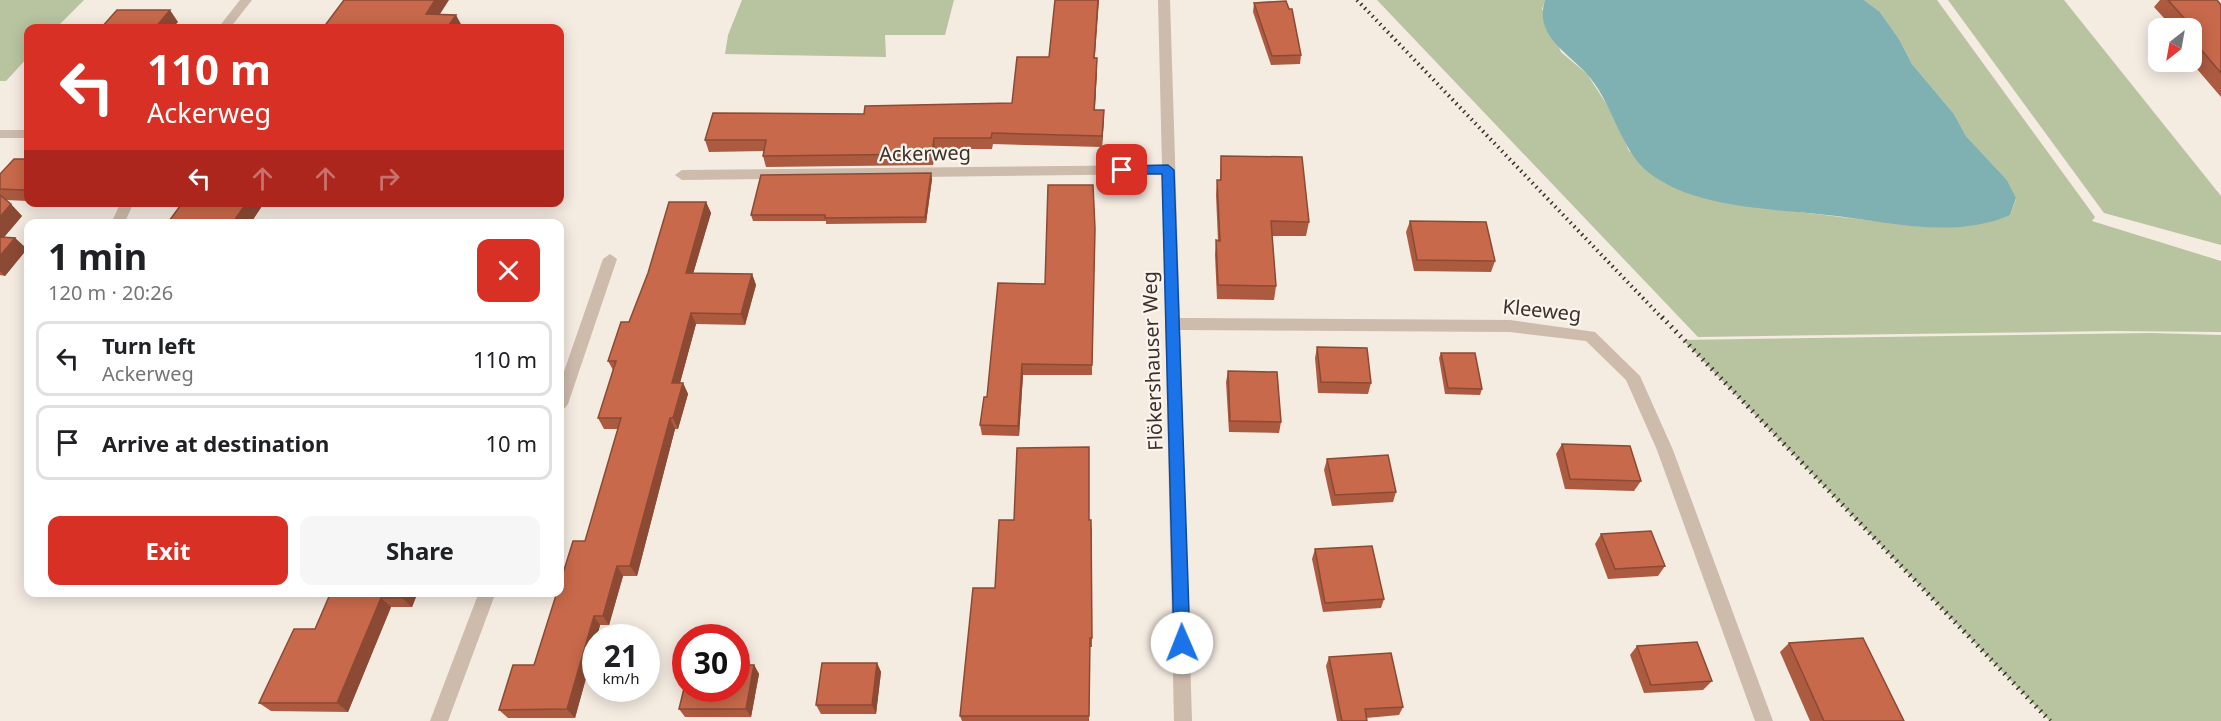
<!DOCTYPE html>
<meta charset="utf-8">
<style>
:root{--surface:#fff;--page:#f6f6f6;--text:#202124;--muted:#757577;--line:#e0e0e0;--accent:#d93025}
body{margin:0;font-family:"Noto Sans",sans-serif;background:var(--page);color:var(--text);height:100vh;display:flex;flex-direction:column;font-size:22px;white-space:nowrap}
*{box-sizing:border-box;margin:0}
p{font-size:20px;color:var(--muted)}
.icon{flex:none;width:33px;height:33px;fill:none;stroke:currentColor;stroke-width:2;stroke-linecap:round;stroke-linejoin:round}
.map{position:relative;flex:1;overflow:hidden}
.details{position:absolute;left:24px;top:219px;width:540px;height:378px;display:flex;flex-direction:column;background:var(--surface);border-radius:12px;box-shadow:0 3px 15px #0003}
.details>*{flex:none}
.guide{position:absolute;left:24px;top:24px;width:540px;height:183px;border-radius:12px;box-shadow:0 3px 15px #0003;background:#d93025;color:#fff;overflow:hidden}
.needle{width:39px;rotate:211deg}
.fabs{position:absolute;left:2148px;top:18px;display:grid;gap:12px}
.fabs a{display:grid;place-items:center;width:54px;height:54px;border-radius:12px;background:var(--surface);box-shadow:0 3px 15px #0003;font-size:30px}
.speed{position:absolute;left:582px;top:624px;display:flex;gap:12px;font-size:30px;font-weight:700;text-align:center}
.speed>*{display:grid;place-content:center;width:78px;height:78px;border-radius:50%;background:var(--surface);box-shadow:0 3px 15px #0003;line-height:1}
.speed small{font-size:15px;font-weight:400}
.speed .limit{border:9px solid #d22;background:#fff;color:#111}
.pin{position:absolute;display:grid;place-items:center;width:51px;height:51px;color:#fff;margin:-26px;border-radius:12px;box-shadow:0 3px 9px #0006}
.me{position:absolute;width:66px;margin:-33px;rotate:359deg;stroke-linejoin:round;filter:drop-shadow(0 0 4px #0008)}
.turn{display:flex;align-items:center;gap:21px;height:126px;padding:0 24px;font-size:27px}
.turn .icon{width:78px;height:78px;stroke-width:2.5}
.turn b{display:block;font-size:42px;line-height:51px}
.lanes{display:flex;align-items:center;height:57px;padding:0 24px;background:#0003;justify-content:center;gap:30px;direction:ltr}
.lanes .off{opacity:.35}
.round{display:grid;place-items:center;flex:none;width:63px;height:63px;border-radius:12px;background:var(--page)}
.head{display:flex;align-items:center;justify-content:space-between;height:102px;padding:0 24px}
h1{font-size:36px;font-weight:700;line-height:45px}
.primary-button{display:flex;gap:12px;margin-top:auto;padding:12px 24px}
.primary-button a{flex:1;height:69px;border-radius:12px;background:var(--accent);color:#fff;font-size:24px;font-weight:700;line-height:69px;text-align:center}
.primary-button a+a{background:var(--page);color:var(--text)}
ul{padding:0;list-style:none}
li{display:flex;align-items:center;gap:18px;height:75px;margin:0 12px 9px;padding:0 12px;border:3px solid var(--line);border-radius:12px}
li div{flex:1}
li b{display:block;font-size:22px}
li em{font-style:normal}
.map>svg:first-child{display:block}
.green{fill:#b8c4a0}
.water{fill:#7fb0b2}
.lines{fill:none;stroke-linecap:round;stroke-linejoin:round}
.street{fill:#cdbbac;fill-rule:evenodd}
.rail-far1{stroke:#3b302b;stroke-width:4;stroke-dasharray:1.5 4;stroke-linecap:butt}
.rail{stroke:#3b302b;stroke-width:5;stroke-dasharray:1.5 5;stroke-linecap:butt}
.wall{fill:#ac5a40}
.shaded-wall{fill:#8c4a34}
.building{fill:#c8694b;stroke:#8c4a34;stroke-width:1.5}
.route{fill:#1a73e8;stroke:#114b97;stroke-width:1.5}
.labels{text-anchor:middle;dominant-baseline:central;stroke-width:4.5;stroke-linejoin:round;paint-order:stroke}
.street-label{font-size:20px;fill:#3b302b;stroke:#fbf5ee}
</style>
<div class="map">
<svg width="2221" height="721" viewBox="0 0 2221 721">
<rect width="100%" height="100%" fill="#f4ebe1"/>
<g class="green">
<path d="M 0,0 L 84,0 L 56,28 L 28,28 L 28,57 L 6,81 L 0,81 Z"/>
<path d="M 742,0 L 954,0 L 945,35 L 885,35 L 886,57 L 725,54 L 728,35 Z"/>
<path d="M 1377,0 L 1545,0 L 1542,9 L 1561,52 L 1587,74 L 1613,114 L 1629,151 L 1733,204 L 1925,227 L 1962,225 L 2010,215 L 2016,199 L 2007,180 L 1966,136 L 1954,114 L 1912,64 L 1899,39 L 1880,12 L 1864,0 L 1937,0 L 2095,217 L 2092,221 L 2221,261 L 2221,332 L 2114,331 L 1698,337 Z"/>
<path d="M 1948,0 L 2064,0 L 2221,196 L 2221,245 L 2104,213 Z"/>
<path d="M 2150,333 L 2221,335 L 2221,721 L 2050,721 L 1683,340 Z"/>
</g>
<path class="water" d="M 1545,0 L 1864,0 L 1880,12 L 1899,39 L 1912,64 L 1954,114 L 1966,136 L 2007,180 L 2016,198 L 2010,215 C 1954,240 1885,221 1827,215 C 1770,208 1695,209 1648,172 C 1619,148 1613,102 1586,73 C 1566,51 1534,35 1545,0 Z"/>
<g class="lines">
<g class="street">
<path d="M 240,0 L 252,0 L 230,28 L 218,28 Z"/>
<path d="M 1158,0 L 1170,0 L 1180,318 L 1510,320 L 1595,332 L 1640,376 L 1673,450 L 1773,721 L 1755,721 L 1657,450 L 1626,380 L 1586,341 L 1510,332 L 1180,330 L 1192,721 L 1174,721 L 1162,174 L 682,180 L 675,175 L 682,170 L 1162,165 Z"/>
<rect x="0" y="130" width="28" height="8"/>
<path d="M 121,202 L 134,202 L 124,224 L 114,224 L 112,221 Z"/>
<path d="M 610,254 L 617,259 L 568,404 L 565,408 L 560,410 L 560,383 L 603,259 Z"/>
<path d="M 479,592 L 496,592 L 448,721 L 430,721 Z"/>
</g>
<path class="rail-far1" d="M 1357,0 L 1663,319"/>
<path class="rail" d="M 1662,317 L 2050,721"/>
</g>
<g class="wall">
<path d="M 2160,0 L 2217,0 L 2221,5 L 2221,97 L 2191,62 L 2192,28 L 2173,28 L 2154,7 Z"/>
<path d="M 1254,3 L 1301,55 L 1300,64 L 1271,65 L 1253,12 Z"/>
<path d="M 1049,57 L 1095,58 L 1097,69 L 1095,110 L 1104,110 L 1102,147 L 993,144 L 992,149 L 935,149 L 933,165 L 766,167 L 763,156 L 764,151 L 709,152 L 705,140 L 864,114 L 1012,103 Z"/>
<path d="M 1221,156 L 1309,222 L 1306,236 L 1272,236 L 1276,286 L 1274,300 L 1217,299 L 1215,255 L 1216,240 L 1218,241 L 1216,195 L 1217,180 L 1220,180 Z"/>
<path d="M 28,159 L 28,201 L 6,200 L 22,216 L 4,237 L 15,238 L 27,249 L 5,276 L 0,275 L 0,174 Z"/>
<path d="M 931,173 L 932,179 L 926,223 L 826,224 L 826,221 L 753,221 L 751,215 Z"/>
<path d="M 1093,185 L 1092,375 L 1023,375 L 1019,436 L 982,435 L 980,425 L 987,397 L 1045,284 Z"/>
<path d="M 180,202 L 260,202 L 262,206 L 250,224 L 171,224 L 169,221 L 182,204 Z"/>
<path d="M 706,202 L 711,213 L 693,274 L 752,274 L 756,285 L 745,325 L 696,324 L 680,383 L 683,383 L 688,394 L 678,429 L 675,429 L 637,576 L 623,576 L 609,625 L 600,625 L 575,718 L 508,718 L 499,710 L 534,665 L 585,541 L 618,429 L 604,429 L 598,418 L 613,370 L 608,361 L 629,322 Z"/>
<path d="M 1410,221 L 1495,261 L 1491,272 L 1414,271 L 1406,232 Z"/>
<path d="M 1317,347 L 1371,383 L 1368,394 L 1318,393 L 1315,358 Z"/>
<path d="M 1441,353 L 1482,389 L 1480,395 L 1445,394 L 1439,358 Z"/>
<path d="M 1228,371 L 1281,422 L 1279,433 L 1229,432 L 1226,382 Z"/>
<path d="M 1562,444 L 1641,481 L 1634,491 L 1565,489 L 1556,454 Z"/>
<path d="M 1327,459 L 1396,492 L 1393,502 L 1332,506 L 1324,470 Z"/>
<path d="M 1089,520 L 1092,530 L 1092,647 L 1090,647 L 1089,721 L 962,721 L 960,716 L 995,588 Z"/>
<path d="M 1601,534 L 1665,566 L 1658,576 L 1608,579 L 1595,544 Z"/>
<path d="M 1315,549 L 1384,599 L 1381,608 L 1323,612 L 1312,559 Z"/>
<path d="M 331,592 L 418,592 L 412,607 L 391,607 L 348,712 L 271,711 L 259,703 L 315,629 Z"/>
<path d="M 1789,643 L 1904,721 L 1810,721 L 1780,652 Z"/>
<path d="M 1637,646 L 1712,681 L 1703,690 L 1644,693 L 1630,655 Z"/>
<path d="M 1329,657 L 1403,707 L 1399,715 L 1366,718 L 1367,721 L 1337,721 L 1326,666 Z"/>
<path d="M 877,663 L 881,672 L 876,714 L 821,714 L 816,705 Z"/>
<path d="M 754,665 L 759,674 L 751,717 L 685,717 L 679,709 Z"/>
</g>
<g class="shaded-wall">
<path d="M 435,0 L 449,0 L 433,25 L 426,14 Z"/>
<path d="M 1098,0 L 1099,0 L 1094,69 L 1094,58 Z"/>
<path d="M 170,10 L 178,22 L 173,28 L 155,28 Z"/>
<path d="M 456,15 L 462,26 L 461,28 L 447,28 Z"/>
<path d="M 1097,58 L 1097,69 L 1094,121 L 1094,110 Z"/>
<path d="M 1104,110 L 1104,121 L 1102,147 L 1102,136 Z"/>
<path d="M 934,138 L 935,149 L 933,165 L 932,154 Z"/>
<path d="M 931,173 L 932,179 L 926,223 L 925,217 Z"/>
<path d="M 28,184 L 28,195 L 24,190 Z"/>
<path d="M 247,202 L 260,202 L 262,206 L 250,224 L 232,224 Z"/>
<path d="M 706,202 L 711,213 L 690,284 L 686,273 Z"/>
<path d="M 11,204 L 22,216 L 0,242 L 0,217 Z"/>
<path d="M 15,238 L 27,249 L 5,276 L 0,271 L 0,256 Z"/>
<path d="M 752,274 L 756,285 L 745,325 L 741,314 Z"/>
<path d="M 691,313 L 696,324 L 677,394 L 672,383 Z"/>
<path d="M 1022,364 L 1023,375 L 1019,436 L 1018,426 Z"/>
<path d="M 683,383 L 688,394 L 678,429 L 673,418 Z"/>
<path d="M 670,418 L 675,429 L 637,576 L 630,566 Z"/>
<path d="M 617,566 L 623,576 L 609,625 L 603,616 Z"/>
<path d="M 404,592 L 418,592 L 412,607 L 402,598 Z"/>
<path d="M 381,598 L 391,607 L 348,712 L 337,703 Z"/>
<path d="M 594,616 L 600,625 L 597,638 L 596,638 L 596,643 L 575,718 L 567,709 Z"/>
<path d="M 877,663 L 881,672 L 876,714 L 872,705 Z"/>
<path d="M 754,665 L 759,674 L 751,717 L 746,709 Z"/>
</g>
<g class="building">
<path d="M 344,0 L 435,0 L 426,14 L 456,15 L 447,28 L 323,28 Z"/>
<path d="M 1055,0 L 1098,0 L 1094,58 L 1097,58 L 1094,110 L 1104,110 L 1102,136 L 992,133 L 991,138 L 934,138 L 932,154 L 763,156 L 766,140 L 705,140 L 713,113 L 864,114 L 865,106 L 1012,103 L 1017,57 L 1049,57 Z"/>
<path d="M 2168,0 L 2217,0 L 2221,5 L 2221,73 L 2192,39 L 2192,36 L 2200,36 Z"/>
<path d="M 1286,1 L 1289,9 L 1292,9 L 1301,55 L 1272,56 L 1254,3 Z"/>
<path d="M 117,10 L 170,10 L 155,28 L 101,28 Z"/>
<path d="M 253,26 L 299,28 L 252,28 Z"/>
<path d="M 1221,156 L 1302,157 L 1309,222 L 1271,221 L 1276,286 L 1218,285 L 1216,240 L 1220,241 L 1217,180 L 1221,180 Z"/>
<path d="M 14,159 L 28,159 L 28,184 L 24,190 L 0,189 L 0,174 Z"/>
<path d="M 931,173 L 925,217 L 825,218 L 825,215 L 751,215 L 761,175 Z"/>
<path d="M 1048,185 L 1093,185 L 1095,229 L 1092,365 L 1022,364 L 1018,426 L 980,425 L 984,397 L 987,397 L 998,283 L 1045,284 Z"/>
<path d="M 0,195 L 11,204 L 0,217 Z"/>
<path d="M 183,202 L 247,202 L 232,224 L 169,221 Z"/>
<path d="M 669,202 L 706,202 L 686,273 L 752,274 L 741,314 L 691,313 L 672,383 L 683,383 L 673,418 L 670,418 L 630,566 L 617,566 L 603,616 L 594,616 L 567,709 L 499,710 L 513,665 L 534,665 L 557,592 L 560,592 L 560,583 L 573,541 L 585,541 L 621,418 L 598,418 L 616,361 L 608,361 L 621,322 L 629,322 L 648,273 Z"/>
<path d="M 1410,221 L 1486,222 L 1495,261 L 1417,260 Z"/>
<path d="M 0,237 L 15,238 L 0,256 Z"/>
<path d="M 1317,347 L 1367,348 L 1371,383 L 1321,382 Z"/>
<path d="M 1441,353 L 1475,353 L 1482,389 L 1448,388 Z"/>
<path d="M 1228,371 L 1277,372 L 1281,422 L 1230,421 Z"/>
<path d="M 1562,444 L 1630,446 L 1641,481 L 1570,479 Z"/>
<path d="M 1089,447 L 1089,520 L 1091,520 L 1092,638 L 1090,638 L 1089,716 L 960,716 L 973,588 L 995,588 L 999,520 L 1014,520 L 1017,448 Z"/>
<path d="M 1388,455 L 1396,492 L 1335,495 L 1327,459 Z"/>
<path d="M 1651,531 L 1665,566 L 1615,569 L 1601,534 Z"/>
<path d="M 1372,546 L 1384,599 L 1325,603 L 1315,549 Z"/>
<path d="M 331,592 L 404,592 L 402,598 L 381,598 L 337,703 L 259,703 L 294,629 L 315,629 Z"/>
<path d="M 1863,638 L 1904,721 L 1824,721 L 1789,643 Z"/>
<path d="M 1697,642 L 1712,681 L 1651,685 L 1637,646 Z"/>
<path d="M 1391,653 L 1403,707 L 1365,709 L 1367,721 L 1342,721 L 1329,657 Z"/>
<path d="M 822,663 L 877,663 L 872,705 L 816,705 Z"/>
<path d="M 736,665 L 754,665 L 746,709 L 679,709 L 686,680 L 686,688 L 736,688 Z"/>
</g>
<path class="route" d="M 1168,165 L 1174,170 L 1190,643 L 1187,649 L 1182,651 L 1176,649 L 1174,643 L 1162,174 L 1122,174 L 1116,170 L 1122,166 Z"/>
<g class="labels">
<g class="street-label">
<text transform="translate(925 153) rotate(-1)">Ackerweg</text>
<text transform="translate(1542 310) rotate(6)">Kleeweg</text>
<text transform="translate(1152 361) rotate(-92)">Flökershauser Weg</text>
</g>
</g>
</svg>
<div class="fabs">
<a><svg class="needle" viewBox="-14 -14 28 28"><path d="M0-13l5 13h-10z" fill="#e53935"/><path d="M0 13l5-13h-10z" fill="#757577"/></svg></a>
</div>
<div class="speed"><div>21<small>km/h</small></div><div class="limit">30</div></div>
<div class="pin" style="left:1122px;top:170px;background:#d93025"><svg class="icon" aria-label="arrive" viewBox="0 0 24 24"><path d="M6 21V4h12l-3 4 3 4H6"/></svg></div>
<svg class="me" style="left:1182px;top:643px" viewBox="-20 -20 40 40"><circle r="19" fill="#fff"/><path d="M0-13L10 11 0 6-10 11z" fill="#1a73e8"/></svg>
<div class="guide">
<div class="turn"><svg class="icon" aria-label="left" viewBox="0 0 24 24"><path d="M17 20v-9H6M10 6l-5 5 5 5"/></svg><div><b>110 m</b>Ackerweg</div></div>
<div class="lanes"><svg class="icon" aria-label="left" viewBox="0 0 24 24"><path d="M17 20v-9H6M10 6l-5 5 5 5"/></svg><svg class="icon off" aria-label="ahead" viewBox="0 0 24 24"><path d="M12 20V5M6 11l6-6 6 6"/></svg><svg class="icon off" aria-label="ahead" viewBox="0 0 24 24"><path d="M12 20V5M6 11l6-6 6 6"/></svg><svg class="icon off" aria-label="right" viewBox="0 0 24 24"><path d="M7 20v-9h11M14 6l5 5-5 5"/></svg></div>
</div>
<section class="details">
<div class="head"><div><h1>1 min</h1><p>120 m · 20:26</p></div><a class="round" style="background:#d93025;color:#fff"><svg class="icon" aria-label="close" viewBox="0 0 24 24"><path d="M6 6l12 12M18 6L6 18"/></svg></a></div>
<ul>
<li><svg class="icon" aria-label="left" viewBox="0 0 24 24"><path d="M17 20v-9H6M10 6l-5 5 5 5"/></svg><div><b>Turn left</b><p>Ackerweg</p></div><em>110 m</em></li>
<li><svg class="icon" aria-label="arrive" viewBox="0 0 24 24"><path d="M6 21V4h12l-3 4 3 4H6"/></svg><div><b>Arrive at destination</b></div><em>10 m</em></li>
</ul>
<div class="primary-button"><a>Exit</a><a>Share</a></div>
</section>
</div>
